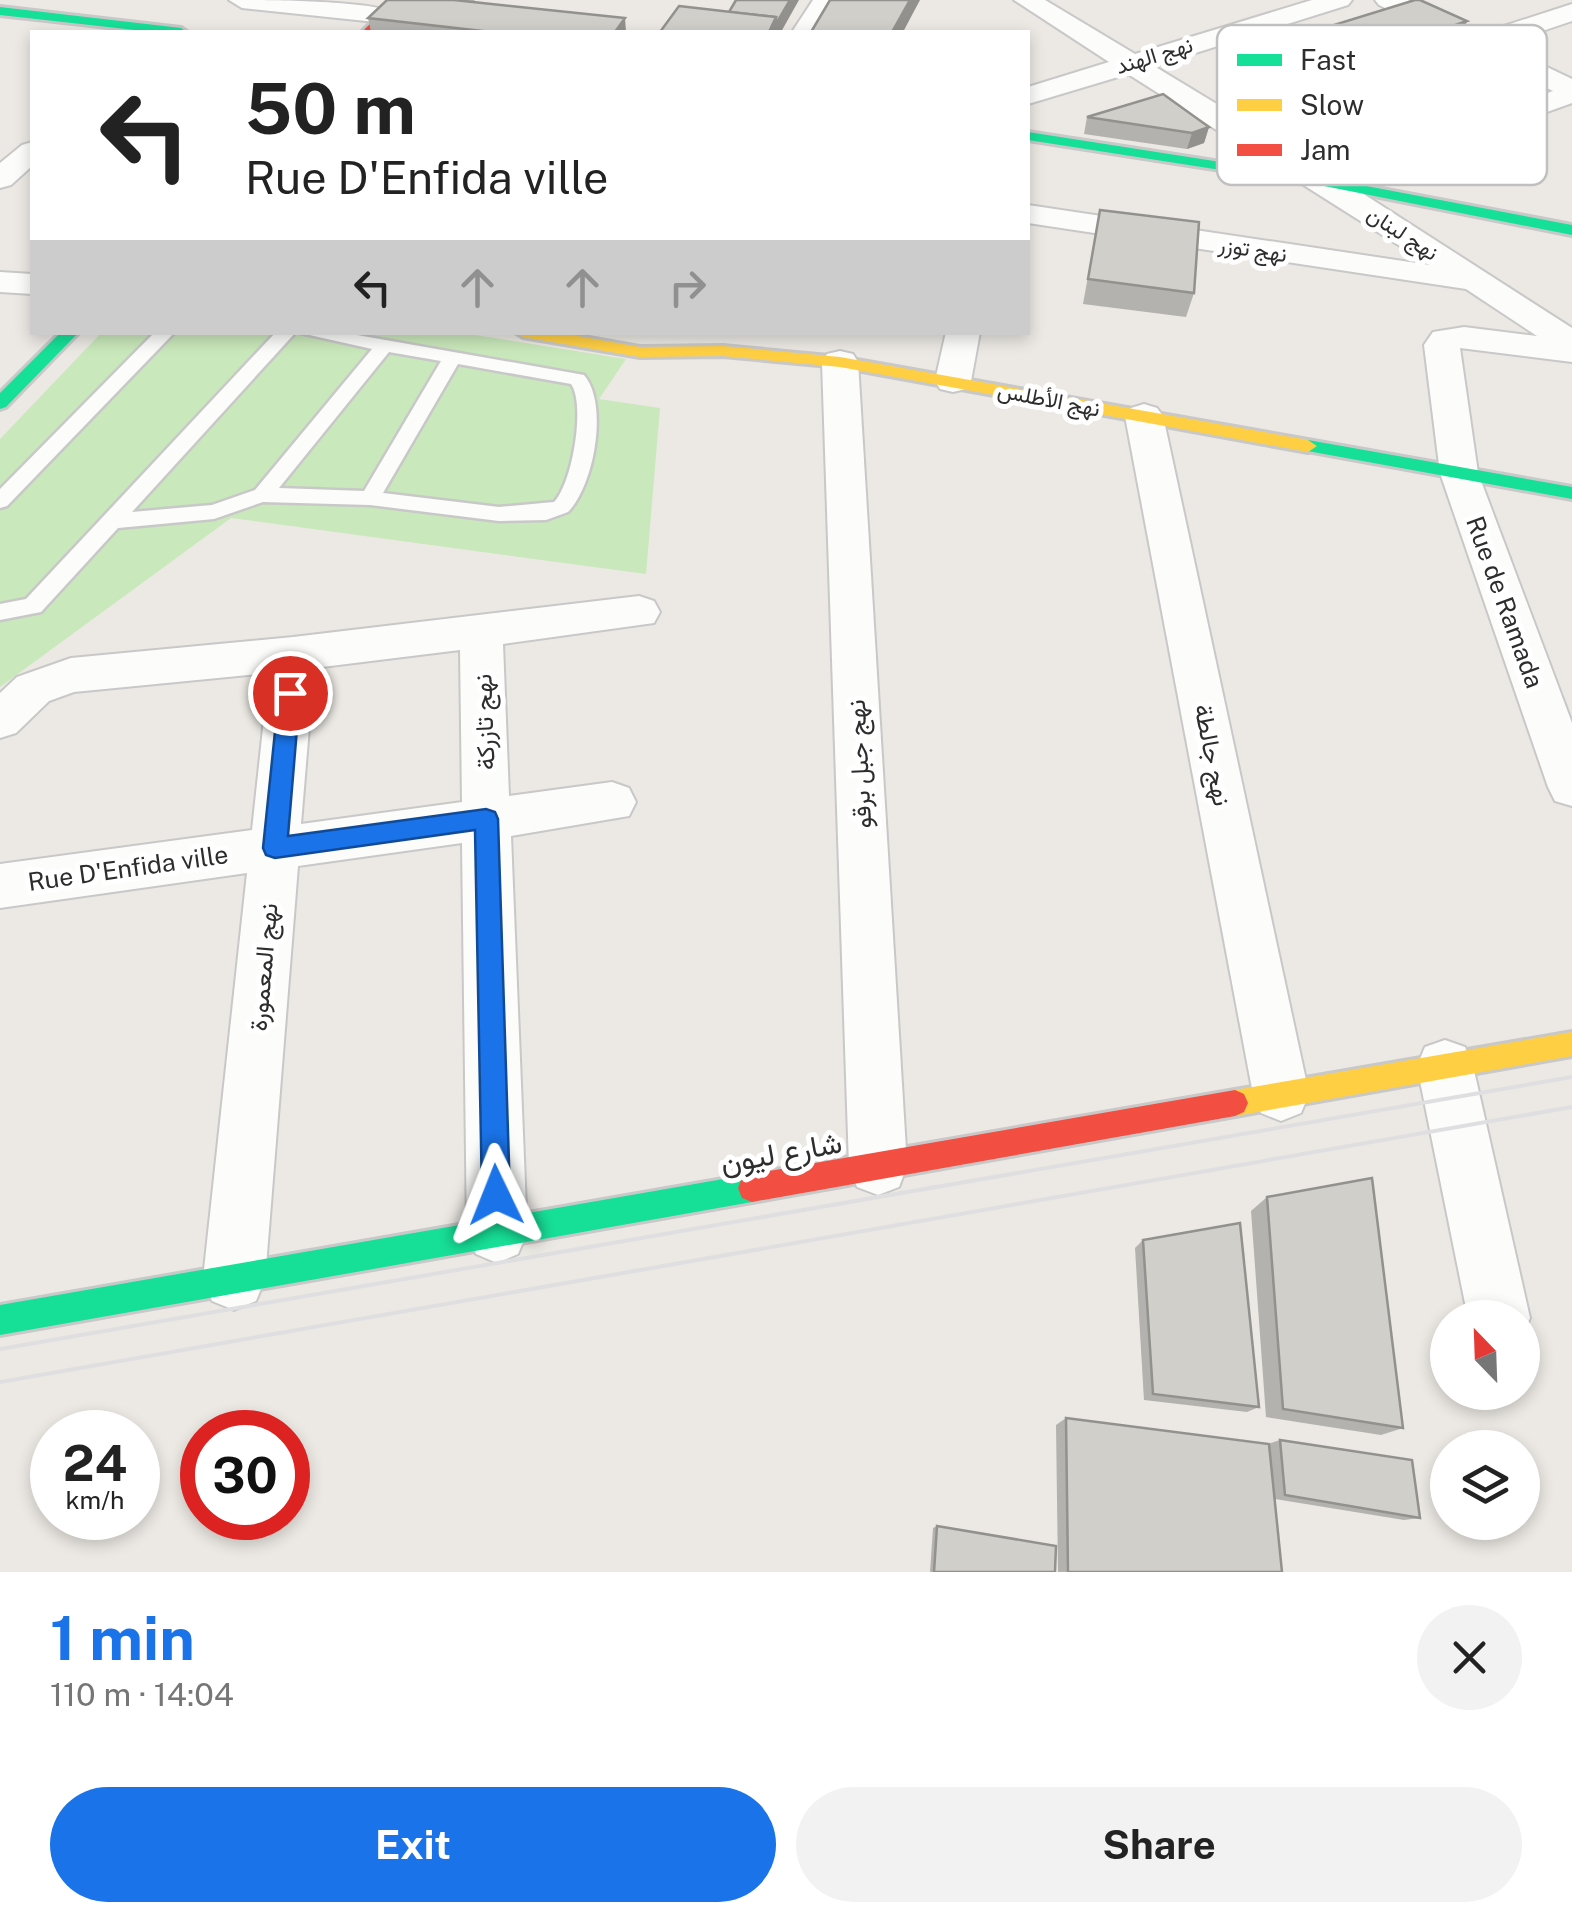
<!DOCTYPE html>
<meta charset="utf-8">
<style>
:root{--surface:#fff;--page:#f2f2f2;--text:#222;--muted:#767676;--accent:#1a73e8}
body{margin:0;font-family:"Public Sans",Vazirmatn,sans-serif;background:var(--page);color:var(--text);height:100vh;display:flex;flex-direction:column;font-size:38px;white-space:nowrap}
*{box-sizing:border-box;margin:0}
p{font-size:32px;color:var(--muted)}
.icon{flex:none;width:55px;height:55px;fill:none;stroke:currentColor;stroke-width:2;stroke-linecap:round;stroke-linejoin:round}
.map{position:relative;height:1572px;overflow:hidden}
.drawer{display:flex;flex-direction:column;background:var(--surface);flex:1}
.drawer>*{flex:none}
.banner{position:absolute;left:30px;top:30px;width:1000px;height:305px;border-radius:0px;box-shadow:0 5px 15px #0003;background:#fff;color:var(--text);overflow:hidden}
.needle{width:65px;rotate:337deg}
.controls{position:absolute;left:1430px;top:1300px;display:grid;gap:20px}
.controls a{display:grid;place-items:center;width:110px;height:110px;border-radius:50%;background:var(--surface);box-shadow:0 5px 15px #0003;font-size:50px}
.speed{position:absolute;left:30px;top:1410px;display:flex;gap:20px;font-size:50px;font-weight:700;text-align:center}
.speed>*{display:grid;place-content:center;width:130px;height:130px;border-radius:50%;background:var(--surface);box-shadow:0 5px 15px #0003;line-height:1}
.speed small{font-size:25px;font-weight:400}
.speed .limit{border:15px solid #d22;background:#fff;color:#111}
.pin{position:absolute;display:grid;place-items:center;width:85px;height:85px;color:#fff;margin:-42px;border:5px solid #fff;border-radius:50%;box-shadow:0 2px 10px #0007}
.me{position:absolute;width:110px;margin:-55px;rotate:358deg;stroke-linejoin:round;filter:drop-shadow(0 0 8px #0008)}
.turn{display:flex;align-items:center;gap:35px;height:210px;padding:0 50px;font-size:45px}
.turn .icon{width:130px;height:130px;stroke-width:2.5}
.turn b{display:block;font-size:70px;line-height:85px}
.lanes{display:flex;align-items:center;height:95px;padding:0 50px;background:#0003;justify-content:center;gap:50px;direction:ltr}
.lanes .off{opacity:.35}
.round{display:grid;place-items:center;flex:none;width:105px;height:105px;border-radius:52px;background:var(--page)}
.summary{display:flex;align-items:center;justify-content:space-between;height:170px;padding:0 50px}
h1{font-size:60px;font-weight:700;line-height:75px;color:var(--accent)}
.primary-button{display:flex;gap:20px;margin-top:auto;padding:20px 50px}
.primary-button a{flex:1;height:115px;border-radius:60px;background:var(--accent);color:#fff;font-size:40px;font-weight:700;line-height:115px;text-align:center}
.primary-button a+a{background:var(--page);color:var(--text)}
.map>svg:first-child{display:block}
.green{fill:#c9e8bb}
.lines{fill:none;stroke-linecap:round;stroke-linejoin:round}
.lane-casing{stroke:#c9c8c8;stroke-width:5}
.street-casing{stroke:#c9c8c8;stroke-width:4}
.fast-casing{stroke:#c9c8c8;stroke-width:6}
.slow-casing{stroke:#c9c8c8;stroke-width:6}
.jam-casing{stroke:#c9c8c8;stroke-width:6}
.lane{fill:#fcfcfb;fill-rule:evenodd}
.street{fill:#fcfcfb;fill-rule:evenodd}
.fast{fill:#16e098;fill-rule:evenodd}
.slow{fill:#ffcf43;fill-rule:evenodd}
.jam{fill:#f24e42;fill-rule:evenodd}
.tram{stroke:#dfdfe1;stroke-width:4}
.wall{fill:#b4b2ae}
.shaded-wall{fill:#92918d}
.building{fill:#d1cfca;stroke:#92918d;stroke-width:2.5}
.route{fill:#1a73e8;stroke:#114b97;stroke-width:2.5}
.labels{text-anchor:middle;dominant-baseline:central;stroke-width:10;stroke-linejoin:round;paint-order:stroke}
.far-street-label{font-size:22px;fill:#2d2d2d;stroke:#fff}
.street-label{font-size:25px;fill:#2d2d2d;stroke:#fff}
.near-street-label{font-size:30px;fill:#2d2d2d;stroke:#fff}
.key{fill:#fff;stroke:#c0c0c0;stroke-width:2.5}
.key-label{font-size:28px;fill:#2d2d2d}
</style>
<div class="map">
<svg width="1572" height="1572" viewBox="0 0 1572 1572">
<rect width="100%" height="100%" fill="#ece9e4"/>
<path class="green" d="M 102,332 L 463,333 L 626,359 L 599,399 L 660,408 L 646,574 L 231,518 L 0,687 L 0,439 Z"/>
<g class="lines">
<g class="lane-casing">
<g id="lane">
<path d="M 155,332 L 175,332 L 7,506 L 0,508 L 0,489 Z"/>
<path d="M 276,332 L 296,332 L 132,512 L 212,505 L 255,490 L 372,349 L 296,332 L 340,332 L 584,375 C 609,404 594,486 568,512 L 546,520 L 499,521 L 370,505 L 263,502 L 214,519 L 118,528 L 41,612 L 0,620 L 0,604 L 26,599 ZM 389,352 L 441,361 L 364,491 L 279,488 ZM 458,364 L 571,384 C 586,405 572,484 554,502 L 499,507 L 383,493 Z"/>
</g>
</g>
<g class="street-casing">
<g id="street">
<path d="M 229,0 C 260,0 381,0 398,15 L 385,23 L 242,8 Z"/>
<path d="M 813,0 L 839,0 L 818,32 L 792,32 Z"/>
<path d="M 1014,0 L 1045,0 L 1135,54 L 1312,0 L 1352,0 L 1348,5 L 1154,66 L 1327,171 L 1553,91 L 1379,5 L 1375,0 L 1408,0 L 1479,34 L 1572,4 L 1572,21 L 1501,45 L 1572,79 L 1572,103 L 1348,184 L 1572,328 L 1572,362 L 1460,348 L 1478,473 L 1572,723 L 1572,806 L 1555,801 L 1548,787 L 1440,473 L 1424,345 L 1433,332 L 1464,327 L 1537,336 L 1466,289 L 1028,223 L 1028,205 L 1430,265 L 1128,74 L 1028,104 L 1028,87 L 1109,62 Z"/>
<path d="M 32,142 L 32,166 L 11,185 L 0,188 L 0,163 L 22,145 Z"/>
<path d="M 0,272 L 32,274 L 32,294 L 0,292 Z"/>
<path d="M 946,332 L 980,332 L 971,381 L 966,389 L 953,392 L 940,389 L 935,381 Z"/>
<path d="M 840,351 L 853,354 L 858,362 L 907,1166 L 899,1187 L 878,1195 L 857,1187 L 849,1166 L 822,362 L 827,354 Z"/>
<path d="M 1144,404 L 1157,408 L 1163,416 L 1309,1094 L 1301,1113 L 1281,1121 L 1261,1113 L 1253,1094 L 1125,416 L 1131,408 Z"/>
<path d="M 639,596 L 654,601 L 660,612 L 654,623 L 503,644 L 509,796 L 612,782 L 629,788 L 636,802 L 629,816 L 511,836 L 527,1233 L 518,1254 L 497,1263 L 476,1254 L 467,1233 L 462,843 L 298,866 L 265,1279 L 256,1301 L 234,1310 L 212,1301 L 203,1279 L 247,873 L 0,908 L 0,864 L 252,830 L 269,673 L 74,692 L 49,701 L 16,733 L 0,738 L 0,693 L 17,677 L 71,658 L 293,637 ZM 460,650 L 462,802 L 301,824 L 314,668 Z"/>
<path d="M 1445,1040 L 1465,1047 L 1473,1066 L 1530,1318 L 1522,1337 L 1522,1318 L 1468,1318 L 1417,1066 L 1425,1047 Z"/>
</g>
</g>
<g class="fast-casing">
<g id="fast">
<path d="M 0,7 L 181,28 L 187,32 L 153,32 L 0,15 Z"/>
<path d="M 1028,132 L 1324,178 L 1572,225 L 1572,235 L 1324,186 L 1028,140 Z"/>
<path d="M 61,332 L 79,332 L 6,407 L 0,409 L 0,393 Z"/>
<path d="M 1308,440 L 1572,487 L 1572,499 L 1302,450 L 1302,442 Z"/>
<path d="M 752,1174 L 762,1178 L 766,1188 L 762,1198 L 752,1202 L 0,1335 L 0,1305 Z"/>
</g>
</g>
<g class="slow-casing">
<g id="slow">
<path d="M 515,332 L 555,332 L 640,347 L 723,346 L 840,357 L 1308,440 L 1317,446 L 1308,452 L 840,367 L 723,356 L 640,357 L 523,337 Z"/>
<path d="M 1572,1032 L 1572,1056 L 1235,1116 L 1226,1112 L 1222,1103 L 1226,1094 L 1235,1090 Z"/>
</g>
</g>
<g class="jam-casing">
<g id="jam">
<path d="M 393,0 L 406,0 L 375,32 L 362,32 Z"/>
<path d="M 1235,1090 L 1244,1094 L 1248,1103 L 1244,1112 L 1235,1116 L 752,1202 L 742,1198 L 738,1188 L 742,1178 L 752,1174 Z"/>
</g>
</g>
<use href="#lane" class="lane"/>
<use href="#street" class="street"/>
<use href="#fast" class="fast"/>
<use href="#slow" class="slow"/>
<use href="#jam" class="jam"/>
<g class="tram">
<path d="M 0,1349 L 1572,1077"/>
<path d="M 0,1382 L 1572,1107"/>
</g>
</g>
<g class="wall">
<path d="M 387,0 L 475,0 L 473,2 L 626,32 L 371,32 L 368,18 Z"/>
<path d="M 1467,21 L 1457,44 L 1419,57 L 1469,103 L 1428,118 L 1364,83 L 1367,75 L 1361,77 L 1316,51 L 1324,28 Z"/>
<path d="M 1087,117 L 1209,127 L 1204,143 L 1187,149 L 1084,134 Z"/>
<path d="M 1100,210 L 1194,293 L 1186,317 L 1083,304 Z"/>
<path d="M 1267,1197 L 1403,1428 L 1381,1435 L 1266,1417 L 1251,1211 Z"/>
<path d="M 1143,1240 L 1259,1407 L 1247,1412 L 1144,1400 L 1135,1248 Z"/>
<path d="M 1066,1418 L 1268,1444 L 1280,1440 L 1420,1518 L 1404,1520 L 1275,1499 L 1282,1572 L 1058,1572 L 1056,1425 Z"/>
<path d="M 937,1526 L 1055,1572 L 930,1572 L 933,1528 Z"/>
</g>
<g class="shaded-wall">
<path d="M 790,0 L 799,0 L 781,32 L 769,32 L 776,17 Z"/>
<path d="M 910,0 L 920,0 L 903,32 L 892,32 Z"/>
<path d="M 625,18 L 626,32 L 615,32 Z"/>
<path d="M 1467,21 L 1457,44 L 1378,71 L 1370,67 L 1367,75 L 1361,77 L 1370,54 Z"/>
<path d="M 1476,87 L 1469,103 L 1428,118 L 1435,102 Z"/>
<path d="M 1209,127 L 1204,143 L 1187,149 L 1192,133 Z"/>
</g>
<g class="building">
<path d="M 387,0 L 454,0 L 625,18 L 615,32 L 491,32 L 368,18 Z"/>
<path d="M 736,0 L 790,0 L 776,24 L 776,17 L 729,12 Z"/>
<path d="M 830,0 L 910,0 L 892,32 L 811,32 Z"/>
<path d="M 1415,0 L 1420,0 L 1467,21 L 1370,54 L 1324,28 Z"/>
<path d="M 679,6 L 776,17 L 769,32 L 660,32 Z"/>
<path d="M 1163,94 L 1209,127 L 1192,133 L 1087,117 Z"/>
<path d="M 1100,210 L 1199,222 L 1194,293 L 1088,279 Z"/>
<path d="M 1372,1178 L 1403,1428 L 1283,1409 L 1267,1197 Z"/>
<path d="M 1240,1223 L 1259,1407 L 1153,1394 L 1143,1240 Z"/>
<path d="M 1066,1418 L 1269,1444 L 1282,1572 L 1068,1572 Z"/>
<path d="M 1280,1440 L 1412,1460 L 1420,1518 L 1285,1495 Z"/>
<path d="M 937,1526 L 1056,1546 L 1055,1572 L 934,1572 Z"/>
</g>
<path class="route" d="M 290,684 L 300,693 L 288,836 L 486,809 L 495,812 L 498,819 L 510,1195 L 506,1205 L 496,1209 L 486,1205 L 482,1195 L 475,830 L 275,858 L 266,855 L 263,848 L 279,693 Z"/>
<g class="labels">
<g class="far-street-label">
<text transform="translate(1154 55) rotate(-17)">نهج الهند</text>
<text transform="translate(1403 233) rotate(33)">نهج لبنان</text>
<text transform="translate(1253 249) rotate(9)">نهج توزر</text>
<text transform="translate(1049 399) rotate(11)">نهج الأطلس</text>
</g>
<g class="street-label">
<text transform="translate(1505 602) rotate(70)">Rue de Ramada</text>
<text transform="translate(484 722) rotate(-92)">نهج تازركة</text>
<text transform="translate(1213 755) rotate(79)">نهج جالطة</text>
<text transform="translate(859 764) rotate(-93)">نهج جبل برقو</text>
<text transform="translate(128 868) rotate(-8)">Rue D'Enfida ville</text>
<text transform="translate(263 967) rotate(-85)">نهج المعمورة</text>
</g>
<g class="near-street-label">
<text transform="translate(781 1152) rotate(-10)">شارع ليون</text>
</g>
</g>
<rect x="1217" y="25" width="330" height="160" rx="15" class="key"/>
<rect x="1237" y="54" width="45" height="12" fill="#16e098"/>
<rect x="1237" y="99" width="45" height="12" fill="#ffcf43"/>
<rect x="1237" y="144" width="45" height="12" fill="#f24e42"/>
<g class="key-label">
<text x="1300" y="70">Fast</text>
<text x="1300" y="115">Slow</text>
<text x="1300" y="160">Jam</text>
</g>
</svg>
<div class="controls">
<a><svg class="needle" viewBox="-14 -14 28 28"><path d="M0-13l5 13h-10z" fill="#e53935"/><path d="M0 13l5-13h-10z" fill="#767676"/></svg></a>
<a><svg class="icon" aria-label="layers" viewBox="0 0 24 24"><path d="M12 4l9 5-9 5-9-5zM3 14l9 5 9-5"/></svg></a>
</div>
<div class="speed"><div>24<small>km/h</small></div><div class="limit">30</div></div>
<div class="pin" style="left:290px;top:693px;background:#d93025"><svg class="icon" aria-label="arrive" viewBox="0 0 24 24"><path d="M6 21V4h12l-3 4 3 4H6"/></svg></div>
<svg class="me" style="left:496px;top:1195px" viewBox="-20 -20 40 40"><path d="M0-17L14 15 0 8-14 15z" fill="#1a73e8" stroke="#fff" stroke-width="4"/></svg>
<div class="banner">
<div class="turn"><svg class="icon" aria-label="left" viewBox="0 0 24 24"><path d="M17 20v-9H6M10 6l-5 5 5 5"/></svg><div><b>50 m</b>Rue D'Enfida ville</div></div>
<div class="lanes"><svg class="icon" aria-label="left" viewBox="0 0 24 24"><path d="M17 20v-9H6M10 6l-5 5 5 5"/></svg><svg class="icon off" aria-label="ahead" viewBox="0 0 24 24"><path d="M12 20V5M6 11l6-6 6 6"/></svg><svg class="icon off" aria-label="ahead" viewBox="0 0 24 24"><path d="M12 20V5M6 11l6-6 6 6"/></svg><svg class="icon off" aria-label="right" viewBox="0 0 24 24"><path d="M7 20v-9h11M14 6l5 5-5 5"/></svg></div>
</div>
</div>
<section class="drawer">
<div class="summary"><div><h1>1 min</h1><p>110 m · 14:04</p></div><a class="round"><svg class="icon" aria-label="close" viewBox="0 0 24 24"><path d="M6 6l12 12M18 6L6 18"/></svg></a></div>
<div class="primary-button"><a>Exit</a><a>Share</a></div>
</section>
